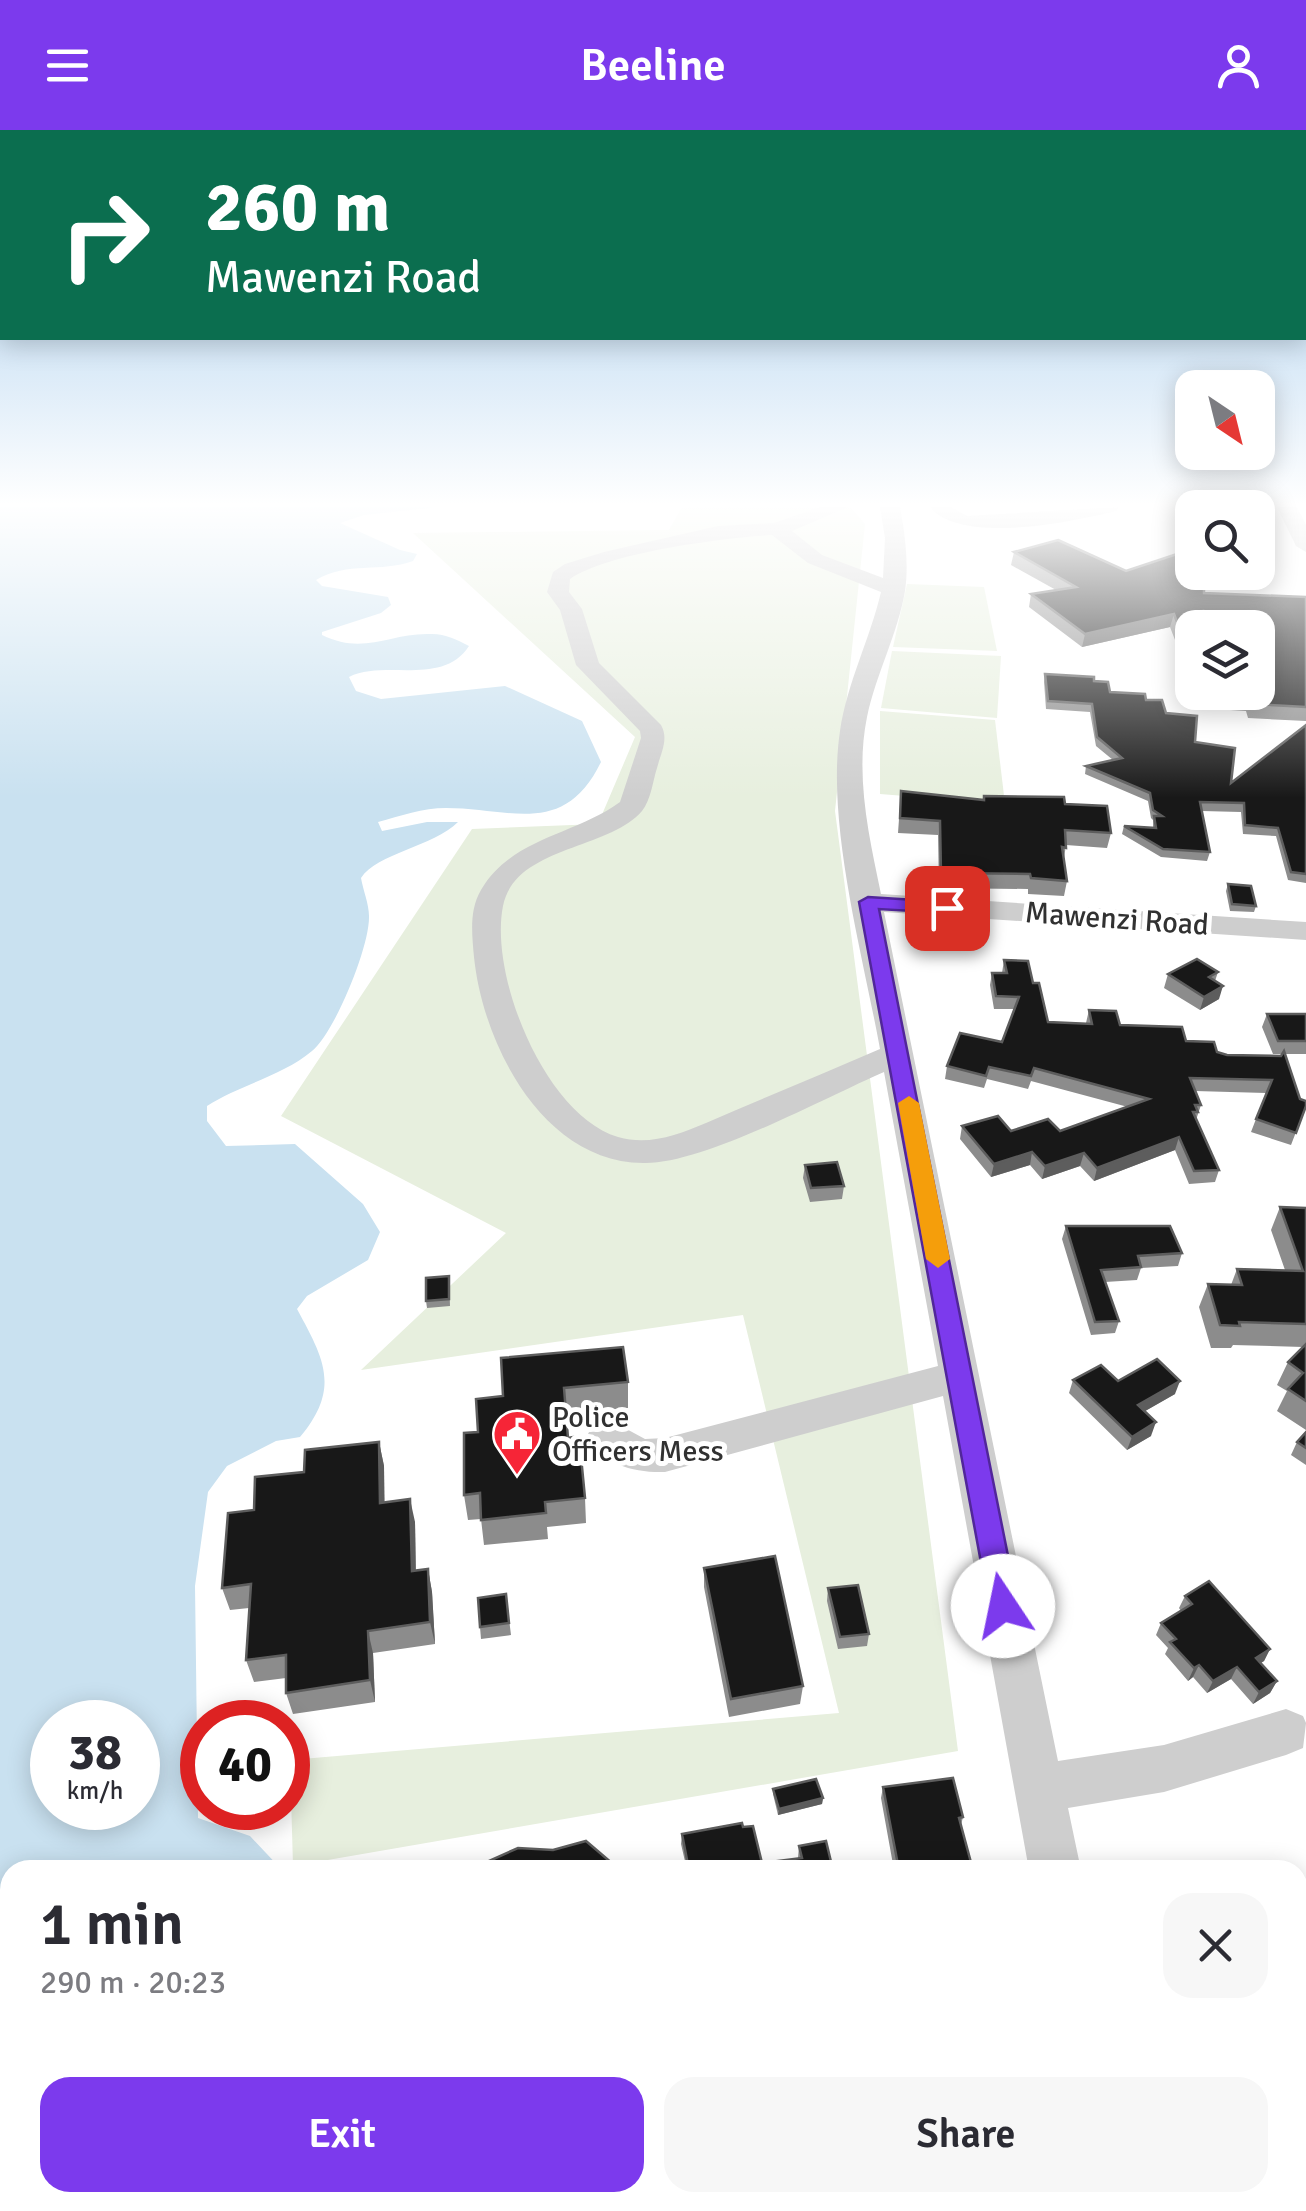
<!DOCTYPE html>
<meta charset="utf-8">
<style>
:root{--surface:#fff;--page:#f7f7f7;--text:#2b2b33;--muted:#7c7c81;--accent:#7c3aed}
body{margin:0;font-family:Signika,sans-serif;background:var(--page);color:var(--text);height:100vh;display:flex;flex-direction:column;font-size:38px;white-space:nowrap}
*{box-sizing:border-box;margin:0}
p{font-size:32px;color:var(--muted)}
.icon{flex:none;width:55px;height:55px;fill:none;stroke:currentColor;stroke-width:2;stroke-linecap:round;stroke-linejoin:round}
.map{position:relative;flex:1;overflow:hidden}
.panel{position:absolute;left:0px;top:1730px;width:1308px;height:352px;display:flex;flex-direction:column;background:var(--surface);border-radius:30px 30px 0 0;box-shadow:0 5px 25px #0003}
.panel>*{flex:none}
.guide{position:absolute;left:0px;top:0px;width:1308px;height:210px;box-shadow:0 5px 25px #0003;background:#0b6e4f;color:#fff;overflow:hidden}
.needle{width:65px;rotate:145deg}
.tools{position:absolute;left:1175px;top:240px;display:grid;gap:20px}
.tools a{display:grid;place-items:center;width:100px;height:100px;border-radius:20px;background:var(--surface);box-shadow:0 5px 25px #0003;font-size:50px}
.speed{position:absolute;left:30px;top:1570px;display:flex;gap:20px;font-size:50px;font-weight:700;text-align:center}
.speed>*{display:grid;place-content:center;width:130px;height:130px;border-radius:50%;background:var(--surface);box-shadow:0 5px 25px #0003;line-height:1}
.speed small{font-size:25px;font-weight:400}
.speed .limit{border:15px solid #d22;background:#fff;color:#111}
.pin{position:absolute;display:grid;place-items:center;width:85px;height:85px;color:#fff;margin:-42px;border-radius:20px;box-shadow:0 5px 15px #0006}
.me{position:absolute;width:110px;margin:-55px;rotate:349deg;stroke-linejoin:round;filter:drop-shadow(0 0 8px #0008)}
.turn{display:flex;align-items:center;gap:35px;height:210px;padding:0 40px;font-size:45px}
.turn .icon{width:130px;height:130px;stroke-width:2.5}
.turn b{display:block;font-size:70px;line-height:85px}
.round{display:grid;place-items:center;flex:none;width:105px;height:105px;border-radius:30px;background:var(--page)}
.head{display:flex;align-items:center;justify-content:space-between;height:170px;padding:0 40px}
h1{font-size:60px;font-weight:600;line-height:75px}
.cta{display:flex;gap:20px;margin-top:auto;padding:20px 40px}
.cta a{flex:1;height:115px;border-radius:30px;background:var(--accent);color:#fff;font-size:40px;font-weight:600;line-height:115px;text-align:center}
.cta a+a{background:var(--page);color:var(--text)}
header{display:flex;justify-content:space-between;align-items:center;height:130px;padding:0 40px;background:var(--accent);color:#fff;font-size:45px;font-weight:600}
.map>svg:first-child{display:block}
.green{fill:#e7efde}
.water{fill:#c9e1f0;fill-rule:evenodd}
.lines{fill:none;stroke-linecap:round;stroke-linejoin:round}
.minor{fill:#cecece;fill-rule:evenodd}
.wall{fill:#8c8c8c}
.shaded-wall{fill:#5d5d5d}
.building{fill:#181818;stroke:#5d5d5d;stroke-width:2.5}
.route{fill:#7c3aed;stroke:#51269a;stroke-width:2.5}
.slow{fill:#f59e0b}
.labels{text-anchor:middle;dominant-baseline:central;stroke-width:10;stroke-linejoin:round;paint-order:stroke}
.street-label{font-size:30px;fill:#313131;stroke:#fff}
.poi-label{font-size:30px;fill:#313131;stroke:#fff;text-anchor:start}
</style>
<header><svg class="icon" aria-label="menu" viewBox="0 0 24 24"><path d="M4 6h16M4 12h16M4 18h16"/></svg>Beeline<svg class="icon" aria-label="person" viewBox="0 0 24 24"><circle cx="12" cy="8" r="4"/><path d="M4 21q1-7 8-7t8 7"/></svg></header>
<div class="map">
<svg width="1306" height="2081" viewBox="0 0 1306 2081">
<rect width="100%" height="100%" fill="#fff"/>
<g class="green">
<path d="M 682,377 L 850,377 L 865,394 L 835,681 L 958,1621 L 293,1736 L 290,1630 L 839,1583 L 743,1185 L 361,1240 L 506,1103 L 281,986 L 472,699 L 598,694 L 635,607 L 413,403 L 669,400 Z"/>
<path d="M 907,454 L 984,457 L 997,521 L 893,517 Z"/>
<path d="M 892,521 L 1001,526 L 997,588 L 881,578 Z"/>
<path d="M 880,581 L 995,590 L 1005,674 L 880,664 Z"/>
<path d="M 953,2073 L 1058,2073 L 1059,2081 L 954,2081 Z"/>
</g>
<path class="water" d="M 0,377 L 439,377 L 364,385 L 340,393 L 400,420 L 417,424 L 413,431 C 380,443 348,431 316,450 L 322,456 L 388,467 L 391,475 L 381,483 L 322,502 L 322,505 C 365,526 390,502 432,504 C 446,504 457,510 469,516 C 442,557 385,529 349,547 L 356,561 L 381,569 L 505,556 L 582,591 L 601,632 C 564,708 510,678 446,678 C 423,678 400,686 378,692 L 382,701 L 427,692 L 458,692 C 433,717 377,723 361,748 C 363,760 369,774 369,786 C 370,816 335,902 312,921 C 282,946 240,955 207,976 L 207,991 L 226,1016 L 295,1014 L 363,1074 L 380,1102 L 368,1130 L 307,1166 L 297,1179 C 324,1229 341,1258 300,1307 L 276,1311 L 227,1336 L 208,1362 L 195,1456 L 198,1688 L 250,1706 L 282,1740 L 10,1740 L 10,2072 L 131,2073 L 127,2081 L 0,2081 ZM 52,1592 L 138,1592 L 138,1678 L 52,1678 Z"/>
<g class="lines">
<g class="minor">
<path d="M 820,377 L 848,377 L 792,401 L 822,425 L 883,448 L 885,408 L 880,377 L 900,377 C 905,403 909,435 905,461 C 898,503 876,544 867,587 C 855,646 869,706 881,764 L 1306,792 L 1306,810 L 884,782 L 1058,1631 L 1164,1615 L 1286,1579 L 1303,1586 L 1306,1593 L 1303,1618 L 1286,1625 L 1164,1662 L 1068,1678 L 1081,1740 L 1029,1740 L 943,1266 L 665,1342 C 635,1343 602,1335 587,1306 L 593,1294 L 608,1289 L 645,1309 L 665,1308 L 938,1236 L 884,942 C 826,967 702,1035 643,1033 C 543,1032 483,915 474,827 C 472,805 469,780 481,760 C 511,708 575,705 620,672 L 641,608 L 640,601 L 576,535 L 560,480 L 547,462 L 553,442 L 565,434 L 604,422 L 718,396 L 774,393 ZM 772,405 L 808,433 L 881,462 C 870,509 847,553 840,601 C 826,694 863,825 880,919 C 822,944 764,968 706,993 C 677,1005 649,1016 618,1007 C 545,985 489,846 503,776 C 515,716 609,720 642,681 C 651,670 653,650 657,638 C 661,623 669,609 661,595 L 599,533 L 582,479 L 569,462 L 570,449 C 610,422 724,408 772,405 Z"/>
<path d="M 930,377 L 951,377 L 967,386 L 1119,377 L 1116,381 C 1072,392 961,415 930,377 Z"/>
<path d="M 1220,377 L 1257,377 L 1257,378 L 1221,378 Z"/>
<path d="M 1277,377 L 1297,377 L 1306,395 L 1306,422 L 1296,416 Z"/>
<path d="M 537,2072 L 596,2072 L 594,2081 L 534,2081 Z"/>
<path d="M 1091,2072 L 1150,2072 L 1152,2081 L 1092,2081 Z"/>
</g>
</g>
<g class="wall">
<path d="M 1014,422 L 1126,441 L 1204,463 L 1306,467 L 1306,591 L 1248,588 L 1246,581 L 1230,580 L 1224,562 L 1258,562 L 1258,498 L 1192,498 L 1192,554 L 1170,497 L 1082,517 L 1029,477 L 1031,464 L 1056,460 L 1011,435 Z"/>
<path d="M 1045,544 L 1094,551 L 1110,562 L 1146,570 L 1166,583 L 1195,612 L 1231,653 L 1306,595 L 1306,753 L 1288,750 L 1276,706 L 1243,704 L 1241,682 L 1202,681 L 1210,722 L 1207,731 L 1161,727 L 1122,704 L 1124,696 L 1153,698 L 1153,690 L 1151,688 L 1148,671 L 1085,644 L 1086,636 L 1113,630 L 1096,616 L 1090,582 L 1046,579 L 1044,552 Z"/>
<path d="M 901,661 L 983,670 L 1065,674 L 1111,703 L 1107,718 L 1066,715 L 1064,728 L 1067,751 L 1064,766 L 1028,764 L 1028,759 L 939,758 L 938,705 L 898,703 Z"/>
<path d="M 1228,754 L 1256,776 L 1254,782 L 1230,781 L 1226,761 Z"/>
<path d="M 1004,830 L 1033,853 L 1048,892 L 1086,893 L 1089,880 L 1120,895 L 1186,911 L 1227,925 L 1281,926 L 1282,924 L 1273,924 L 1262,897 L 1267,884 L 1306,884 L 1306,924 L 1285,924 L 1300,969 L 1306,976 L 1291,1015 L 1251,1002 L 1266,963 L 1195,961 L 1201,975 L 1196,990 L 1219,1040 L 1215,1052 L 1189,1054 L 1175,1020 L 1094,1051 L 1080,1036 L 1042,1049 L 1030,1035 L 991,1047 L 960,1009 L 962,996 L 1011,1001 L 1060,1001 L 1128,977 L 1031,951 L 1028,959 L 987,949 L 984,958 L 945,949 L 947,936 L 1002,912 L 1014,879 L 994,879 L 990,855 L 992,843 L 1002,843 Z"/>
<path d="M 1218,842 L 1215,851 L 1219,869 L 1200,880 L 1164,858 L 1168,844 Z"/>
<path d="M 805,1035 L 844,1056 L 842,1069 L 810,1072 L 803,1048 Z"/>
<path d="M 1280,1077 L 1306,1078 L 1306,1300 L 1277,1281 L 1287,1261 L 1277,1255 L 1288,1232 L 1303,1217 L 1233,1215 L 1231,1218 L 1211,1218 L 1199,1177 L 1208,1154 L 1231,1155 L 1237,1139 L 1285,1140 L 1271,1100 Z"/>
<path d="M 1066,1096 L 1182,1123 L 1178,1136 L 1141,1138 L 1137,1150 L 1105,1152 L 1119,1191 L 1115,1203 L 1091,1205 L 1062,1109 Z"/>
<path d="M 449,1146 L 450,1176 L 427,1178 L 426,1171 Z"/>
<path d="M 501,1228 L 628,1252 L 628,1278 L 566,1284 L 568,1308 L 585,1368 L 586,1393 L 547,1397 L 548,1409 L 484,1415 L 481,1389 L 468,1390 L 464,1365 L 478,1302 L 503,1266 Z"/>
<path d="M 1073,1250 L 1118,1251 L 1175,1264 L 1145,1281 L 1151,1306 L 1127,1320 L 1069,1263 Z"/>
<path d="M 1306,1302 L 1306,1335 L 1291,1325 L 1297,1312 Z"/>
<path d="M 379,1312 L 384,1336 L 384,1372 L 415,1392 L 416,1441 L 428,1439 L 432,1462 L 435,1514 L 373,1523 L 375,1572 L 293,1584 L 286,1563 L 286,1548 L 254,1552 L 246,1530 L 249,1478 L 230,1480 L 222,1458 L 254,1380 L 304,1342 Z"/>
<path d="M 704,1438 L 803,1556 L 800,1574 L 729,1587 L 704,1457 Z"/>
<path d="M 828,1458 L 869,1504 L 867,1516 L 838,1519 L 827,1471 Z"/>
<path d="M 506,1464 L 511,1505 L 481,1509 L 480,1497 Z"/>
<path d="M 1185,1466 L 1270,1519 L 1264,1531 L 1260,1533 L 1277,1551 L 1270,1563 L 1253,1574 L 1231,1549 L 1207,1563 L 1193,1547 L 1188,1551 L 1165,1524 L 1168,1518 L 1156,1505 L 1161,1493 L 1181,1481 L 1179,1478 Z"/>
<path d="M 883,1657 L 963,1687 L 961,1695 L 973,1740 L 894,1740 L 881,1668 Z"/>
<path d="M 773,1659 L 823,1668 L 822,1674 L 778,1685 L 773,1664 Z"/>
<path d="M 743,1697 L 762,1733 L 798,1728 L 799,1716 L 833,1740 L 687,1740 L 681,1714 L 682,1704 Z"/>
</g>
<g class="shaded-wall">
<path d="M 1174,484 L 1170,497 L 1082,517 L 1085,504 Z"/>
<path d="M 1223,856 L 1219,869 L 1200,880 L 1204,867 Z"/>
<path d="M 1179,1007 L 1175,1020 L 1094,1051 L 1097,1038 Z"/>
<path d="M 1032,1022 L 1030,1035 L 991,1047 L 994,1034 Z"/>
<path d="M 1084,1023 L 1080,1036 L 1042,1049 L 1045,1036 Z"/>
<path d="M 1180,1251 L 1175,1264 L 1133,1288 L 1138,1275 Z"/>
<path d="M 1156,1292 L 1151,1306 L 1127,1320 L 1132,1307 Z"/>
<path d="M 379,1312 L 384,1336 L 385,1396 L 380,1373 Z"/>
<path d="M 410,1369 L 415,1392 L 416,1464 L 412,1441 Z"/>
<path d="M 428,1439 L 432,1462 L 435,1514 L 430,1492 Z"/>
<path d="M 368,1501 L 373,1523 L 375,1572 L 370,1550 Z"/>
<path d="M 1270,1519 L 1264,1531 L 1249,1541 L 1256,1528 Z"/>
<path d="M 1199,1535 L 1193,1547 L 1188,1551 L 1194,1538 Z"/>
<path d="M 1237,1537 L 1231,1549 L 1207,1563 L 1213,1551 Z"/>
<path d="M 1277,1551 L 1270,1563 L 1253,1574 L 1259,1562 Z"/>
<path d="M 823,1668 L 822,1674 L 778,1685 L 779,1679 Z"/>
</g>
<g class="building">
<path d="M 1058,410 L 1126,441 L 1192,419 L 1192,442 L 1201,442 L 1204,450 L 1204,463 L 1306,467 L 1306,577 L 1252,574 L 1250,567 L 1233,566 L 1232,562 L 1258,562 L 1258,498 L 1209,498 L 1203,480 L 1202,498 L 1192,498 L 1192,532 L 1174,484 L 1085,504 L 1031,464 L 1076,457 L 1014,422 Z"/>
<path d="M 1045,544 L 1094,547 L 1094,551 L 1108,552 L 1110,562 L 1145,564 L 1146,570 L 1162,570 L 1166,583 L 1197,586 L 1195,612 L 1235,618 L 1231,653 L 1306,595 L 1306,744 L 1291,742 L 1278,698 L 1245,695 L 1244,673 L 1200,672 L 1210,722 L 1163,719 L 1124,696 L 1156,698 L 1154,686 L 1162,686 L 1153,680 L 1150,663 L 1086,636 L 1122,628 L 1097,607 L 1092,574 L 1048,571 Z"/>
<path d="M 901,661 L 984,670 L 984,666 L 1064,667 L 1065,674 L 1107,676 L 1111,703 L 1065,700 L 1066,718 L 1062,717 L 1067,751 L 1031,748 L 1030,744 L 941,743 L 940,691 L 900,688 Z"/>
<path d="M 1228,754 L 1251,756 L 1256,776 L 1232,774 Z"/>
<path d="M 1197,829 L 1218,842 L 1209,847 L 1223,856 L 1204,867 L 1168,844 Z"/>
<path d="M 1004,830 L 1028,831 L 1033,853 L 1039,853 L 1048,892 L 1092,894 L 1089,880 L 1116,881 L 1120,895 L 1182,897 L 1186,911 L 1214,912 L 1217,922 L 1227,925 L 1281,926 L 1284,921 L 1300,969 L 1306,971 L 1306,976 L 1296,1003 L 1256,989 L 1272,950 L 1190,948 L 1201,975 L 1195,975 L 1198,982 L 1193,982 L 1219,1040 L 1194,1041 L 1179,1007 L 1097,1038 L 1084,1023 L 1045,1036 L 1032,1022 L 994,1034 L 962,996 L 998,986 L 1011,1001 L 1048,989 L 1060,1001 L 1149,969 L 1034,938 L 1031,946 L 989,937 L 986,946 L 947,936 L 960,903 L 1002,912 L 1019,867 L 996,866 L 992,843 L 1007,843 Z"/>
<path d="M 1267,884 L 1306,884 L 1306,911 L 1278,911 Z"/>
<path d="M 837,1032 L 844,1056 L 811,1058 L 805,1035 Z"/>
<path d="M 1280,1077 L 1306,1078 L 1306,1194 L 1239,1192 L 1240,1196 L 1220,1195 L 1208,1154 L 1242,1155 L 1237,1139 L 1303,1141 Z"/>
<path d="M 1066,1096 L 1170,1096 L 1182,1123 L 1138,1126 L 1141,1137 L 1101,1140 L 1119,1191 L 1095,1192 Z"/>
<path d="M 449,1146 L 449,1169 L 426,1171 L 426,1148 Z"/>
<path d="M 1306,1214 L 1306,1271 L 1288,1259 L 1303,1243 L 1288,1232 Z"/>
<path d="M 623,1217 L 628,1252 L 564,1258 L 568,1308 L 579,1306 L 585,1368 L 545,1372 L 546,1383 L 481,1390 L 480,1363 L 464,1365 L 464,1303 L 478,1302 L 476,1269 L 503,1266 L 501,1228 Z"/>
<path d="M 1157,1229 L 1180,1251 L 1138,1275 L 1156,1292 L 1132,1307 L 1073,1250 L 1101,1235 L 1118,1251 Z"/>
<path d="M 1306,1302 L 1306,1318 L 1297,1312 Z"/>
<path d="M 379,1312 L 380,1373 L 410,1369 L 412,1441 L 428,1439 L 430,1492 L 368,1501 L 370,1550 L 286,1563 L 286,1525 L 246,1530 L 251,1454 L 222,1458 L 228,1383 L 254,1380 L 255,1347 L 304,1342 L 305,1320 Z"/>
<path d="M 775,1426 L 803,1556 L 731,1569 L 704,1438 Z"/>
<path d="M 1209,1451 L 1270,1519 L 1256,1528 L 1277,1551 L 1259,1562 L 1237,1537 L 1213,1551 L 1199,1535 L 1194,1538 L 1170,1512 L 1176,1509 L 1161,1493 L 1192,1474 L 1185,1466 Z"/>
<path d="M 858,1455 L 869,1504 L 840,1507 L 828,1458 Z"/>
<path d="M 506,1464 L 509,1493 L 480,1497 L 478,1468 Z"/>
<path d="M 953,1648 L 963,1687 L 959,1688 L 973,1740 L 899,1740 L 883,1657 Z"/>
<path d="M 816,1649 L 823,1668 L 779,1679 L 773,1659 Z"/>
<path d="M 742,1693 L 743,1697 L 753,1696 L 762,1733 L 802,1728 L 799,1716 L 826,1711 L 833,1740 L 689,1740 L 682,1704 Z"/>
<path d="M 586,1711 L 620,1740 L 469,1740 L 518,1718 L 553,1720 Z"/>
<path d="M 1298,1759 L 1306,1769 L 1306,1853 L 1299,1858 L 1298,1856 Z"/>
<path d="M 607,2072 L 943,2072 L 944,2081 L 607,2081 Z"/>
</g>
<linearGradient id="sky" x2="0" y2="1"><stop stop-color="#9bc6eb"/><stop offset="0.56" stop-color="#fff"/><stop offset="1" stop-color="#fff" stop-opacity="0"/></linearGradient>
<rect width="1306" height="668" fill="url(#sky)"/>
<path class="route" d="M 868,767 L 947,772 L 956,778 L 947,783 L 879,779 L 1018,1476 L 1014,1486 L 1003,1489 L 993,1486 L 989,1476 L 859,772 Z"/>
<path class="slow" d="M 909,966 L 919,973 L 950,1129 L 938,1138 L 926,1129 L 898,973 Z"/>
<defs>
<g id="civic-pin" transform="scale(2.5)"><path d="M0 17L-7.5 6A9.5 9.5 0 1 1 7.5 6Z" fill="#f62537" stroke="#fff"/><path d="M-.6-6.5H3V-4.5H.6V-3L4-1V1h2V6H-6V1h2V-1L-.6-3ZM-1.2 2.5V6h2.4V2.5Z" fill="#fff"/></g>
</defs>
<g fill-rule="evenodd">
<use href="#civic-pin" x="517" y="1304"/>
</g>
<g class="labels">
<g class="street-label">
<text transform="translate(1117 789) rotate(4)">Mawenzi Road</text>
</g>
<g class="poi-label">
<text x="552" y="1287">Police<tspan x="552" dy="34">Officers Mess</tspan></text>
</g>
</g>
</svg>
<div class="tools">
<a><svg class="needle" viewBox="-14 -14 28 28"><path d="M0-13l5 13h-10z" fill="#e53935"/><path d="M0 13l5-13h-10z" fill="#7c7c81"/></svg></a>
<a><svg class="icon" aria-label="search" viewBox="0 0 24 24"><circle cx="10" cy="10" r="6"/><path d="M15 15l6 6"/></svg></a>
<a><svg class="icon" aria-label="layers" viewBox="0 0 24 24"><path d="M12 4l9 5-9 5-9-5zM3 14l9 5 9-5"/></svg></a>
</div>
<div class="speed"><div>38<small>km/h</small></div><div class="limit">40</div></div>
<div class="pin" style="left:947px;top:778px;background:#d93025"><svg class="icon" aria-label="arrive" viewBox="0 0 24 24"><path d="M6 21V4h12l-3 4 3 4H6"/></svg></div>
<svg class="me" style="left:1003px;top:1476px" viewBox="-20 -20 40 40"><circle r="19" fill="#fff"/><path d="M0-13L10 11 0 6-10 11z" fill="#7c3aed"/></svg>
<div class="guide">
<div class="turn"><svg class="icon" aria-label="right" viewBox="0 0 24 24"><path d="M7 20v-9h11M14 6l5 5-5 5"/></svg><div><b>260 m</b>Mawenzi Road</div></div>
</div>
<section class="panel">
<div class="head"><div><h1>1 min</h1><p>290 m · 20:23</p></div><a class="round"><svg class="icon" aria-label="close" viewBox="0 0 24 24"><path d="M6 6l12 12M18 6L6 18"/></svg></a></div>
<div class="cta"><a>Exit</a><a>Share</a></div>
</section>
</div>
